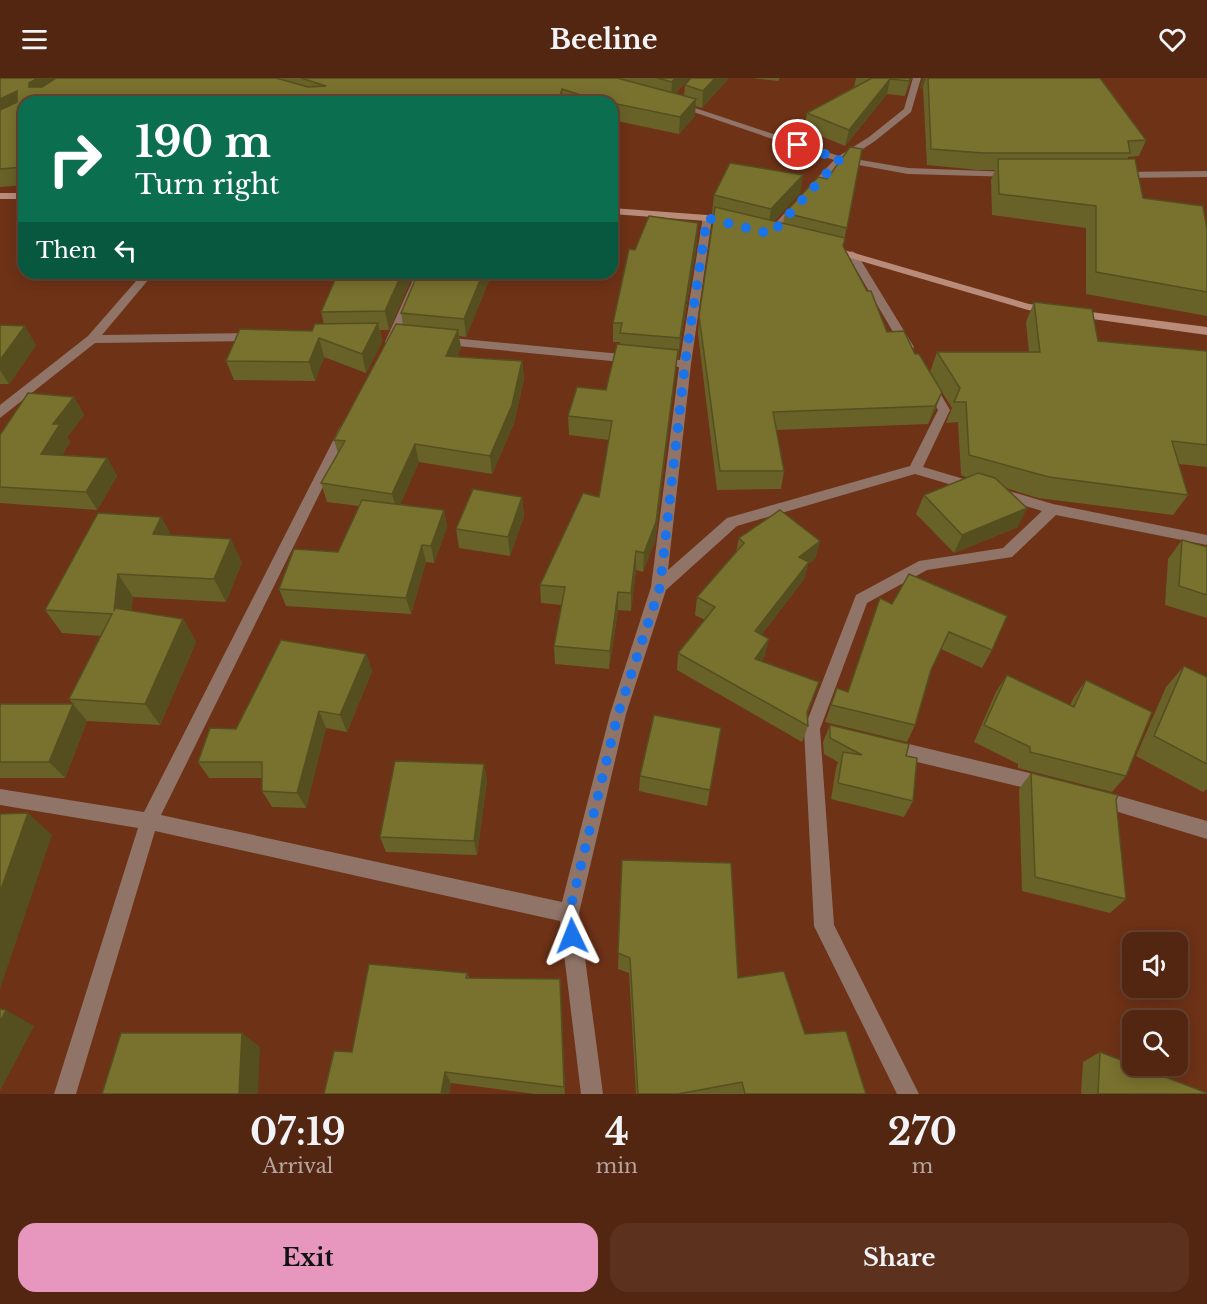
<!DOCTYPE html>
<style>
:root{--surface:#522611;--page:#5c321f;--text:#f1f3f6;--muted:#b5a59f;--line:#684331;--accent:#e797bd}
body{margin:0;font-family:"Libre Baskerville",serif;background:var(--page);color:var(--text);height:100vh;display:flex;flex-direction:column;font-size:22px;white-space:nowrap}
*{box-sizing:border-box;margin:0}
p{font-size:20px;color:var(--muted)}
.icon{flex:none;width:33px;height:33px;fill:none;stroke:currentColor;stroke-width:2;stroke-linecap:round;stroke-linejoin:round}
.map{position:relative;height:1016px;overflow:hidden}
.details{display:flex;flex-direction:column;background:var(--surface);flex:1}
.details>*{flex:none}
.guide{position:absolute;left:18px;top:18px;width:600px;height:183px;border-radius:18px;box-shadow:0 3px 15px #0003,0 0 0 2px var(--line);background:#0b6e4f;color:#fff;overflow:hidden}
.buttons{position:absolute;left:1122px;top:854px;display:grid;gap:12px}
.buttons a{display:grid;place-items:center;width:66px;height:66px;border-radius:12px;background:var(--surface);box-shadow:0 3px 15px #0003,0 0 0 2px var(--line);font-size:30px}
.pin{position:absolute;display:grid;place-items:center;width:51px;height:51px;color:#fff;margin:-26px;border:3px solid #fff;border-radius:50%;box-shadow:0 2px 6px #0007}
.me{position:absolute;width:66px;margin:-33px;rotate:358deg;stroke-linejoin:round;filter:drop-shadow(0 0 4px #0008)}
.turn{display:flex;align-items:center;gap:21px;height:126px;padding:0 18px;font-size:27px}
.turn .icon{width:78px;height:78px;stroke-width:2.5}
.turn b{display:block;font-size:42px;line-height:51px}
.then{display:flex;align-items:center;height:57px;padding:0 18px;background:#0003;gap:12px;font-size:22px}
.eta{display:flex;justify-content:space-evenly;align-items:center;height:102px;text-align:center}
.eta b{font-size:36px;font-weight:700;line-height:42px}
.primary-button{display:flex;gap:12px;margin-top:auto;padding:12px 18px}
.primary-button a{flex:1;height:69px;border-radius:18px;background:var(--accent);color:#111;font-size:24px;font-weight:700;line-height:69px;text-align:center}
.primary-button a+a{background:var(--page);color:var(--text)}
header{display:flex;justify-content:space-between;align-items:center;height:78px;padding:0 18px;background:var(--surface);font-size:27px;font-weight:700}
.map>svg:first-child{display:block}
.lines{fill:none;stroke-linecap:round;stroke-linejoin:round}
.street{fill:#907468;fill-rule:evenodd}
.secondary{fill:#b98c7a;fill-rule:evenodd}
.wall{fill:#686128}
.shaded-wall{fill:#554f20}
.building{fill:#79712e;stroke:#554f20;stroke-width:1.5}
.route{stroke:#1a73e8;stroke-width:10;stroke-dasharray:0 18}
</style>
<header><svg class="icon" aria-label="menu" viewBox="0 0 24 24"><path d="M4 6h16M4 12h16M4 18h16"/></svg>Beeline<svg class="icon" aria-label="heart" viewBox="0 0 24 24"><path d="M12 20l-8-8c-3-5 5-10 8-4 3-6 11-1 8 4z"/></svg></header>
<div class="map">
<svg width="1207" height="1016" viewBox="0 0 1207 1016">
<rect width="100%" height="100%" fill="#6e3217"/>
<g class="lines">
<g class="street">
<path d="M 913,0 L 921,0 L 911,34 L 875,63 L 849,80 L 908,90 L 1012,94 L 1015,95 L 1015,99 L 908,96 L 842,84 L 775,158 L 771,159 L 766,156 L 767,154 L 834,82 L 673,27 L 680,25 L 839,78 L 869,59 L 904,31 Z"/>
<path d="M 1207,93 L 1207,99 L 1120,100 L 1115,97 L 1120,94 Z"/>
<path d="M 703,138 L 712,140 L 691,286 L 668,492 L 727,440 L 910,388 L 938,332 L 923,306 L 929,302 L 933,303 L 950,332 L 923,389 L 981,406 L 983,409 L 976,414 L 915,396 L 737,448 L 666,512 L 626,636 L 579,835 L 603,1016 L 581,1016 L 560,843 L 155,753 L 76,1016 L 54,1016 L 138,750 L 0,727 L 0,711 L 144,734 L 340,349 L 350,349 L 351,352 L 161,737 L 562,824 L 610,636 L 651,509 L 679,289 L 656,287 L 650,283 L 656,279 L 680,282 Z"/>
<path d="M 852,173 L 857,176 L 914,269 L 912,272 L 904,272 L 902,269 L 847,176 Z"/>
<path d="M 143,195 L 154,195 L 102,257 L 255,255 L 261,259 L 255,263 L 95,265 L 0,340 L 0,327 L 88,258 Z"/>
<path d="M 416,195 L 426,195 L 397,264 L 391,268 L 387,267 L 385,264 Z"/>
<path d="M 441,259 L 632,277 L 638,281 L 632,285 L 437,266 L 435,263 Z"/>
<path d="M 999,410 L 1053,426 L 1207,457 L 1207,467 L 1056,437 L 1012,479 L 927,492 L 867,525 L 820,651 L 834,847 L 919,1016 L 897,1016 L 814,848 L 804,651 L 856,517 L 919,483 L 1003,470 L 1042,433 L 994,418 L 992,415 L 994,412 Z"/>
<path d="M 888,661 L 1046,699 L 1052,701 L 1055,707 L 1052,713 L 1046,715 L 888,677 L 882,674 L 879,669 L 882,664 Z"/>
<path d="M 1098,712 L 1207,743 L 1207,761 L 1092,726 L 1089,720 L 1092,714 Z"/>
</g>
<g class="secondary">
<rect x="0" y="115" width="24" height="6"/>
<path d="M 612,130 L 707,137 L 736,146 L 731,149 L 707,143 L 612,136 Z"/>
<path d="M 827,167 L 1029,226 L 1207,249 L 1207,257 L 1028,232 L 823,172 L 822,170 Z"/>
</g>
</g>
<g class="wall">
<path d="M 0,0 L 689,0 L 675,16 L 684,18 L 685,7 L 691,0 L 729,0 L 702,30 L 695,28 L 695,38 L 679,56 L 612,42 L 612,24 L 24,24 L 24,107 L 0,109 Z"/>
<path d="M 752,0 L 780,0 L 778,3 Z"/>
<path d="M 856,0 L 912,0 L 905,18 L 887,16 L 845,68 L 804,51 L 807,35 L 854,9 Z"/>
<path d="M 923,0 L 1100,0 L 1146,62 L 1139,78 L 1128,79 L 1128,81 L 1143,120 L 1207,151 L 1207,238 L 1086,216 L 1086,150 L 992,137 L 991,102 L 995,92 L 978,92 L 927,87 L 923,9 L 920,11 Z"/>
<path d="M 862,71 L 843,168 L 887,254 L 915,276 L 930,294 L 937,274 L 1029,274 L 1026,244 L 1034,224 L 1098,263 L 1207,273 L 1207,389 L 1179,386 L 1188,417 L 1173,437 L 1038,420 L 1006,410 L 1018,449 L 954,475 L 916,436 L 924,417 L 968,400 L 961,397 L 958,344 L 946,345 L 952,330 L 942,314 L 935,332 L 928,346 L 776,352 L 784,393 L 781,411 L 717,412 L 698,256 L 699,238 L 714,136 L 712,136 L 714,117 L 803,97 L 800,115 L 774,143 L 783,146 L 785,135 L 827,101 Z"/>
<path d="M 697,164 L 678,280 L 677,279 L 655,463 L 643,494 L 636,492 L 631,533 L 618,532 L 609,591 L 555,586 L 554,568 L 562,527 L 541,525 L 540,507 L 599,419 L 609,362 L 569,357 L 568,338 L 606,312 L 620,266 L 620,264 L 613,264 L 613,245 L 635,172 Z"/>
<path d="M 338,195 L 414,195 L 389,252 L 380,252 L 382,264 L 366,295 L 324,279 L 315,303 L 234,302 L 226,283 L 312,253 L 324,246 L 321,234 Z"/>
<path d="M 492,195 L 466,259 L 459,258 L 461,270 L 457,279 L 522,283 L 524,301 L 514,345 L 492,396 L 419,384 L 400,426 L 444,432 L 447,449 L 434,485 L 426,484 L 411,536 L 286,528 L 279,511 L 338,474 L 359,428 L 327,424 L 321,405 L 338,375 L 334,362 L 403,247 L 401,235 Z"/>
<path d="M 0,247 L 36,267 L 9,306 L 0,306 Z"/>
<path d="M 74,319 L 84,337 L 67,359 L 70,364 L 62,377 L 107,380 L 117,398 L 97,432 L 0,425 L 0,357 Z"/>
<path d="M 522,419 L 524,438 L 510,478 L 459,470 L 456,451 Z"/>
<path d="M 161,439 L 171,457 L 242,484 L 226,524 L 133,519 L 131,533 L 183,541 L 196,564 L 160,647 L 87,643 L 65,700 L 0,700 L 0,628 L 73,626 L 69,621 L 101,558 L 62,555 L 45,532 Z"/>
<path d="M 739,460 L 820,463 L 815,481 L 808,486 L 804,501 L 762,556 L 765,578 L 761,583 L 813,621 L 807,637 L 808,648 L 802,664 L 677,592 L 678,575 L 705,542 L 695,537 L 697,519 L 736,474 Z"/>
<path d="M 1182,462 L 1207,469 L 1207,540 L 1165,527 L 1168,481 Z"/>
<path d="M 880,520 L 992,572 L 982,590 L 941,571 L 930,593 L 915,647 L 907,664 L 825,644 L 837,610 L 848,614 Z"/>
<path d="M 366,576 L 372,593 L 347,654 L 326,650 L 306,730 L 272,729 L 262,713 L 262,700 L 209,700 L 198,684 L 236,651 Z"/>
<path d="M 1184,588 L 1207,599 L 1207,711 L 1203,714 L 1136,678 L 1166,609 Z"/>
<path d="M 1007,597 L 1070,627 L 1074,619 L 1086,602 L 1126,698 L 1112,714 L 1018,690 L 1018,686 L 974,664 L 996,614 Z"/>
<path d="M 830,647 L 906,678 L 913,723 L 904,739 L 831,721 L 836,690 L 838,684 L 824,676 L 823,664 Z"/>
<path d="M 721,650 L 707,728 L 639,713 L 640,698 Z"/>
<path d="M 484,686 L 487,702 L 477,777 L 386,774 L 380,759 Z"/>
<path d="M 1031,695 L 1116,722 L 1126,821 L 1110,835 L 1022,813 L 1019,711 Z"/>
<path d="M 622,782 L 738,900 L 805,956 L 866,1016 L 636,1016 L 629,895 L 618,891 Z"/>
<path d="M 467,895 L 469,900 L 560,901 L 561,915 L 565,1016 L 535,1016 L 451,1005 L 449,1016 L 324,1016 L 352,974 Z"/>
<path d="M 1100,974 L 1207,1016 L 1081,1016 L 1083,984 Z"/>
</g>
<g class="shaded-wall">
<path d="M 38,0 L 71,0 L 37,22 L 29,9 L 29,5 Z"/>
<path d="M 675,0 L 689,0 L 671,20 L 672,4 Z"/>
<path d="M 715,0 L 729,0 L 702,30 L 703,13 Z"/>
<path d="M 910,0 L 912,0 L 905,18 L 909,3 Z"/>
<path d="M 923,0 L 926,0 L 923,9 L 920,11 Z"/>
<path d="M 890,1 L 887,16 L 845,68 L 849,52 Z"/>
<path d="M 562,11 L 563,24 L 558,24 Z"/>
<path d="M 17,13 L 24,29 L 0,42 L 0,21 Z"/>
<path d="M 696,21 L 695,38 L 679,56 L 680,39 Z"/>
<path d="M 803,97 L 800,115 L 768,150 L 771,131 Z"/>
<path d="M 698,145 L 697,164 L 678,280 L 680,260 Z"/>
<path d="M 402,195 L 414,195 L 389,252 L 385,233 Z"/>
<path d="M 483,195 L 492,195 L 466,259 L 464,241 Z"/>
<path d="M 378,245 L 382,264 L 366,295 L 362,276 Z"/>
<path d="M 25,248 L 36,267 L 9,306 L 0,292 L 0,282 Z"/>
<path d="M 458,252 L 461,270 L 449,296 L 446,278 Z"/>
<path d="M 319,260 L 324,279 L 315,303 L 309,284 Z"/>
<path d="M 678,272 L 676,291 L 655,463 L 643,494 L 644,475 Z"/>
<path d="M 522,283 L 524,301 L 514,345 L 492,396 L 490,378 Z"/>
<path d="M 942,314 L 935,332 L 928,346 L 935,328 Z"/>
<path d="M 74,319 L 84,337 L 67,359 L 70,364 L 52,393 L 41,376 L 53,346 Z"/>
<path d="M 415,366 L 419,384 L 397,434 L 392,416 Z"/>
<path d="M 107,380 L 117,398 L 97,432 L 86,414 Z"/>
<path d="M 522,419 L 524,438 L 510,478 L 508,459 Z"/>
<path d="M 1027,430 L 1018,449 L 954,475 L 962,457 Z"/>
<path d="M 444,432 L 447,449 L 434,485 L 431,468 Z"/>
<path d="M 161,439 L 174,463 L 153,456 Z"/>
<path d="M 231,461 L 242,484 L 226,524 L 214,501 Z"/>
<path d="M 820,463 L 815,481 L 808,486 L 804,501 L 751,570 L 755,553 L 799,479 Z"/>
<path d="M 422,467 L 426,484 L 411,536 L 406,520 Z"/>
<path d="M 636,473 L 636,492 L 631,533 L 631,515 Z"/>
<path d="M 118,496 L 133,519 L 129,556 L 114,533 Z"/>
<path d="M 618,514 L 618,532 L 609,591 L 610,573 Z"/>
<path d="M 183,541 L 196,564 L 160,647 L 145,626 Z"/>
<path d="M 769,561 L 765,578 L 751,598 L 755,581 Z"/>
<path d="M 366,576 L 372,593 L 347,654 L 340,637 Z"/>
<path d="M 73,626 L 87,643 L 65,700 L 49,684 Z"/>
<path d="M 319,633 L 326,650 L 306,730 L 297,715 Z"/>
<path d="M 484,686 L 487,702 L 477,777 L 474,763 Z"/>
<path d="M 28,735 L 52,757 L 0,911 L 0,814 Z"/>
<path d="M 560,901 L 561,915 L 565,1016 L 564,1009 Z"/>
<path d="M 6,932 L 34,948 L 0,1013 L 0,944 Z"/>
<path d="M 242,955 L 260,969 L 258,1016 L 239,1016 Z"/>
<path d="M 445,994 L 451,1005 L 449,1016 L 441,1016 Z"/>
</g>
<g class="building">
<path d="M 0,0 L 38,0 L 29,5 L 29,9 L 42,9 L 56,0 L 276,0 L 308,9 L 326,8 L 301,0 L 617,0 L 696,21 L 680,39 L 612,25 L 612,24 L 599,23 L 562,11 L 558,24 L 24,24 L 24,89 L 0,91 L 0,32 L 17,24 L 17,13 L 0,21 Z"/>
<path d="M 657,0 L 675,0 L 672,4 Z"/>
<path d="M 691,0 L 715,0 L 703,13 L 685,7 Z"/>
<path d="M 872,0 L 910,0 L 909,3 L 890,1 L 849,52 L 807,35 Z"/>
<path d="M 928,0 L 1100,0 L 1146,62 L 1128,63 L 1130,75 L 983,75 L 931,71 Z"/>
<path d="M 850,69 L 862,71 L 847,150 L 785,135 L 818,99 L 827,101 Z"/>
<path d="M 998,81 L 1135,81 L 1143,120 L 1203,128 L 1207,151 L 1207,214 L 1096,194 L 1096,128 L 999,116 Z"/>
<path d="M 730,85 L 803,97 L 771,131 L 714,117 Z"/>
<path d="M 715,129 L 845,160 L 843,168 L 867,213 L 871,213 L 887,254 L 904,253 L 915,276 L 919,276 L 942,314 L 935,328 L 773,334 L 784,393 L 720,393 L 699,238 Z"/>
<path d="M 649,138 L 698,145 L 680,260 L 620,255 L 622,245 L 613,245 L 629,171 L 635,172 Z"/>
<path d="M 338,195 L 402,195 L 385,233 L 321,234 Z"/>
<path d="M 418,195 L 483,195 L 464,241 L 401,235 Z"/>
<path d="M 1034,224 L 1092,231 L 1098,263 L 1207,273 L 1207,367 L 1172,363 L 1188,417 L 1049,399 L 969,377 L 966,324 L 954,324 L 960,310 L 937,274 L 1040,274 Z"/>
<path d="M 378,245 L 362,276 L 319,260 L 309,284 L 226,283 L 240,251 L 312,253 L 315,246 Z"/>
<path d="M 396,246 L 458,252 L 446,278 L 522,283 L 512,327 L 490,378 L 415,366 L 392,416 L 321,405 L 345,363 L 334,362 Z"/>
<path d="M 0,247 L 25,248 L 0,282 Z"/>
<path d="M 617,266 L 678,272 L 656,444 L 644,475 L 636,473 L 631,515 L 618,514 L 610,573 L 554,568 L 565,509 L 540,507 L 583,415 L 599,419 L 612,343 L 568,338 L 577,309 L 606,312 Z"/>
<path d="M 28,315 L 74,319 L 53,346 L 60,346 L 41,376 L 107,380 L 86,414 L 0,409 L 0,357 Z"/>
<path d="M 978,395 L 995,400 L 1027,430 L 962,457 L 924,417 Z"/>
<path d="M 473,411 L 522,419 L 508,459 L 456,451 Z"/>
<path d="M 362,422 L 444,432 L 431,468 L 422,467 L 406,520 L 279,511 L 294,471 L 338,474 Z"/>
<path d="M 780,432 L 820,463 L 799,479 L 809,484 L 755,553 L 769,561 L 755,581 L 819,604 L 807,634 L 808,648 L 678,575 L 715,529 L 697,519 L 744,465 L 739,460 Z"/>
<path d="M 98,435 L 161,439 L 153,456 L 231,461 L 214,501 L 118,496 L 114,533 L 115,530 L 183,541 L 145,626 L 69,621 L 112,536 L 45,532 Z"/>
<path d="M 1182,462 L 1207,469 L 1207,517 L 1179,508 Z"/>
<path d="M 909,496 L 1007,538 L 992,572 L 949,554 L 931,592 L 915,647 L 831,627 L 837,610 L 848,614 L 880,520 L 892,526 Z"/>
<path d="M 281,562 L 366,576 L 340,637 L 319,633 L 297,715 L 262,713 L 262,684 L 198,684 L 210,650 L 236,651 Z"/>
<path d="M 1184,588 L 1207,599 L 1207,686 L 1154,658 Z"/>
<path d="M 1007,597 L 1074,629 L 1086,602 L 1152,634 L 1126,698 L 1030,674 L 1030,669 L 984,647 Z"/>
<path d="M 1,626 L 73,626 L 49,684 L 0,684 L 0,628 Z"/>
<path d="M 654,637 L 721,650 L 710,712 L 640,698 Z"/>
<path d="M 830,647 L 909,666 L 906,678 L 917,680 L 913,723 L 838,705 L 843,674 L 862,677 L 830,660 Z"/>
<path d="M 395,683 L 484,686 L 474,763 L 380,759 Z"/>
<path d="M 1031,695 L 1118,717 L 1116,722 L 1126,821 L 1035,799 Z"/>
<path d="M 28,735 L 0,814 L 0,736 Z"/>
<path d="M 622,782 L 731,785 L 738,900 L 784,893 L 805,956 L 846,953 L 866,1016 L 745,1016 L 742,1004 L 678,1016 L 638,1016 L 630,880 L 618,875 Z"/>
<path d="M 369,886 L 467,895 L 466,900 L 560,901 L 564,1009 L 445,994 L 441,1016 L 324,1016 L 334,973 L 352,974 Z"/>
<path d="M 0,931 L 6,932 L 0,944 Z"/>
<path d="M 121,955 L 242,955 L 239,1016 L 102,1016 Z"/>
<path d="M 1100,974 L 1207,1015 L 1207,1016 L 1098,1016 Z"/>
</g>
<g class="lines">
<path class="route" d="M 572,858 L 569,836 L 618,636 L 660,509 L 685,286 L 707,140 L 771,156 L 840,81 L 798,67"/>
</g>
</svg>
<div class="buttons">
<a><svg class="icon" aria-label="sound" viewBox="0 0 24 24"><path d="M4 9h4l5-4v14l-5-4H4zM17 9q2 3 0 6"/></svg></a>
<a><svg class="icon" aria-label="search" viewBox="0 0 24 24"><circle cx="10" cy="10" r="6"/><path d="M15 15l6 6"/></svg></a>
</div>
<div class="pin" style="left:798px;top:67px;background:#d93025"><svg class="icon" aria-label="arrive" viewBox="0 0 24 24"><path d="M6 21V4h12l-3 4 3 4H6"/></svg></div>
<svg class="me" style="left:572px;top:858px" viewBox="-20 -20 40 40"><path d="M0-17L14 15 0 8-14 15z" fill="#1a73e8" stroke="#fff" stroke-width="4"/></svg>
<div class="guide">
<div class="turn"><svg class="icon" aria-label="right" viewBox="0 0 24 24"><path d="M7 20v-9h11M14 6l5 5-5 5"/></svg><div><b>190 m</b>Turn right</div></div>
<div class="then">Then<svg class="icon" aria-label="left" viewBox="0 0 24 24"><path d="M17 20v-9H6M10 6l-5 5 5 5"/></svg></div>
</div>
</div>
<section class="details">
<div class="eta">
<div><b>07:19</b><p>Arrival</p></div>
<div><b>4</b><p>min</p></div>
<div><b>270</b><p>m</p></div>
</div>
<div class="primary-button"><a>Exit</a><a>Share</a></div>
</section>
